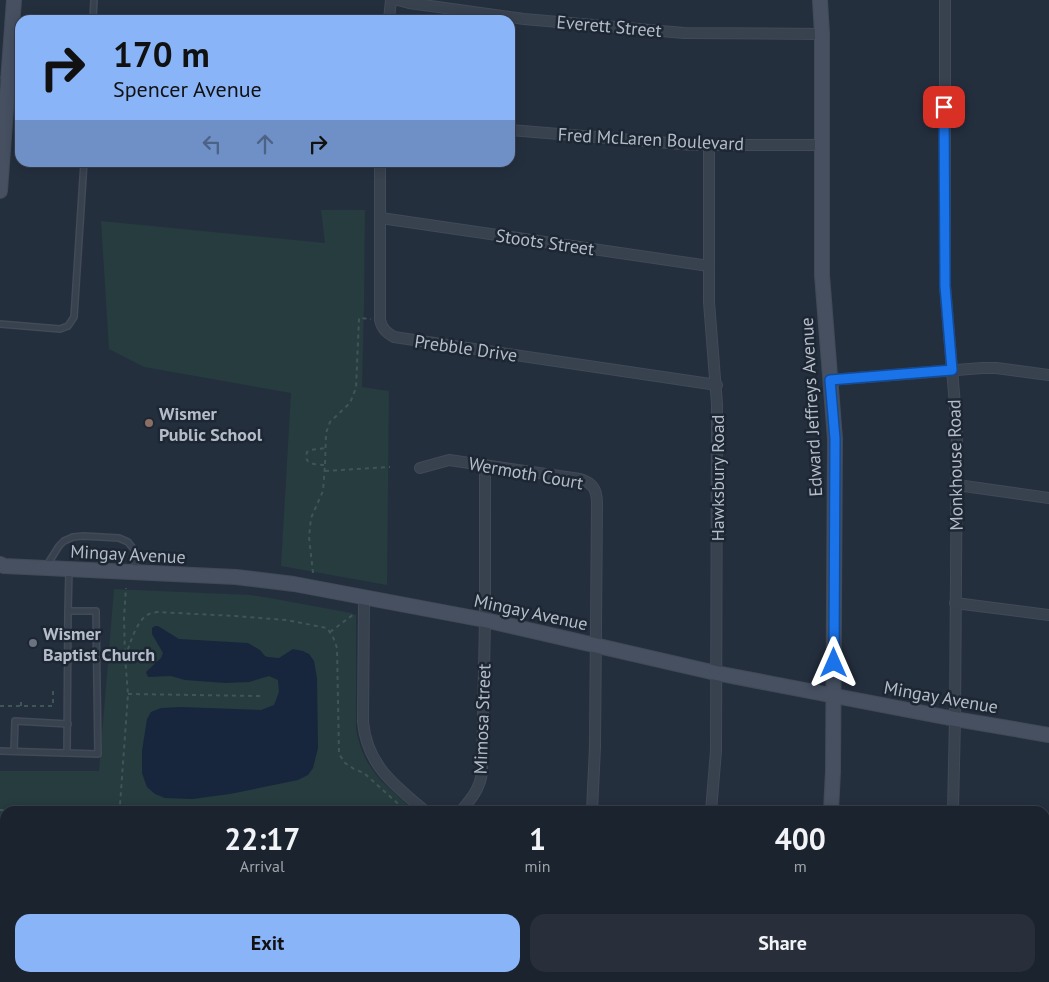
<!DOCTYPE html>
<style>
:root{--surface:#1b232e;--page:#282f3a;--text:#f1f3f6;--muted:#a0a4aa;--line:#39404a;--accent:#8ab4f8}
body{margin:0;font-family:"PT Sans",sans-serif;background:var(--page);color:var(--text);height:100vh;display:flex;flex-direction:column;font-size:19px;white-space:nowrap}
*{box-sizing:border-box;margin:0}
p{font-size:16px;color:var(--muted)}
.icon{flex:none;width:28px;height:28px;fill:none;stroke:currentColor;stroke-width:2;stroke-linecap:round;stroke-linejoin:round}
.map{position:relative;flex:1;overflow:hidden}
.details{position:absolute;left:0px;top:806px;width:1050px;height:176px;display:flex;flex-direction:column;background:var(--surface);border-radius:15px 15px 0 0;box-shadow:0 2px 12px #0003,0 0 0 1px var(--line)}
.details>*{flex:none}
.banner{position:absolute;left:15px;top:15px;width:500px;height:152px;border-radius:15px;box-shadow:0 2px 12px #0003,0 0 0 1px var(--line);background:#8ab4f8;color:#111;overflow:hidden}
.pin{position:absolute;display:grid;place-items:center;width:42px;height:42px;color:#fff;margin:-21px;border-radius:10px;box-shadow:0 2px 8px #0006}
.me{position:absolute;width:55px;margin:-28px;rotate:0deg;stroke-linejoin:round;filter:drop-shadow(0 0 4px #0008)}
.turn{display:flex;align-items:center;gap:18px;height:105px;padding:0 15px;font-size:22px}
.turn .icon{width:65px;height:65px;stroke-width:2.5}
.turn b{display:block;font-size:35px;line-height:42px}
.lanes{display:flex;align-items:center;height:48px;padding:0 15px;background:#0003;justify-content:center;gap:25px;direction:ltr}
.lanes .off{opacity:.35}
.eta{display:flex;justify-content:space-evenly;align-items:center;height:85px;text-align:center}
.eta b{font-size:30px;font-weight:600;line-height:35px}
.button{display:flex;gap:10px;margin-top:auto;padding:10px 15px}
.button a{flex:1;height:58px;border-radius:15px;background:var(--accent);color:#111;font-size:20px;font-weight:600;line-height:58px;text-align:center}
.button a+a{background:var(--page);color:var(--text)}
.map>svg:first-child{display:block}
.green{fill:#263c3f}
.water{fill:#17263c}
.lines{fill:none;stroke-linecap:round;stroke-linejoin:round}
.stream{stroke:#17263c;stroke-width:3}
.lane-casing{stroke:#414a57;stroke-width:8}
.street-casing{stroke:#414a57;stroke-width:12}
.secondary-casing{stroke:#414a57;stroke-width:16}
.path{stroke:#3f5557;stroke-width:2;stroke-dasharray:4 4;stroke-linecap:butt}
.lane{stroke:#38414e;stroke-width:5}
.street{stroke:#38414e;stroke-width:10}
.secondary{stroke:#465061;stroke-width:14}
.route-casing{stroke:#114b97;stroke-width:12}
.route{stroke:#1a73e8;stroke-width:9}
.education-dot{fill:#8d6e63;stroke:#1d2633;stroke-width:2}
.worship-dot{fill:#6b7280;stroke:#1d2633;stroke-width:2}
.labels{text-anchor:middle;dominant-baseline:central;stroke-width:5;stroke-linejoin:round;paint-order:stroke}
.street-label{font-size:18px;fill:#b4bcc9;stroke:#1d2633}
.poi-label{font-size:18px;font-weight:bold;fill:#b4bcc9;stroke:#1d2633;text-anchor:start}
</style>
<div class="map">
<svg width="1049" height="982" viewBox="0 0 1049 982">
<rect width="100%" height="100%" fill="#242f3e"/>
<g class="green">
<path d="M 321,210 L 365,210 L 364,306 L 362,387 L 389,391 L 387,585 L 281,566 L 291,393 L 144,367 L 109,349 L 101,221 L 325,243 Z"/>
<path d="M 114,589 L 250,595 L 270,598 L 351,613 L 356,615 L 356,728 C 363,770 385,785 415,811 L 5,811 L 5,923 L 0,923 L 0,771 L 99,771 Z"/>
<rect x="252" y="978" width="180" height="4"/>
<path d="M 476,978 L 574,978 L 573,982 L 476,982 Z"/>
</g>
<path class="water" d="M 155,626 L 158,626 L 179,639 L 248,643 L 260,650 L 265,656 L 268,657 L 279,658 L 293,649 L 303,651 L 309,654 L 314,661 L 317,678 L 318,748 L 313,768 L 308,775 L 298,780 L 230,794 L 192,799 L 165,798 L 155,794 L 147,787 L 142,773 L 142,751 L 147,719 L 151,712 L 161,708 L 180,707 L 261,710 L 274,705 L 279,692 L 278,680 L 269,676 L 249,682 L 225,683 L 185,680 L 171,676 L 148,677 L 146,672 L 161,658 L 163,653 L 152,634 L 152,628 Z"/>
<g class="lines">
<path class="stream" d="M 503,982 L 505,978"/>
<g class="lane-casing">
<g id="lane">
<path d="M 93,20 L 94,0"/>
<path d="M 0,324 L 60,329 L 68,326 L 74,317 L 84,162"/>
<path d="M 47,565 L 59,546 L 64,541 L 73,537 L 83,536 L 119,538 L 128,542 L 136,552 L 135,570"/>
<path d="M 0,751 L 98,754 L 96,611 L 68,611 L 69,571"/>
<path d="M 14,751 L 15,721 L 68,724"/>
<path d="M 67,753 L 68,611"/>
</g>
</g>
<g class="street-casing">
<g id="street">
<path d="M 398,0 L 409,3 L 524,19 L 684,33 L 822,34"/>
<path d="M 945,0 L 945,286 L 957,429 L 955,719 L 953,811"/>
<path d="M 389,20 L 391,0"/>
<path d="M 0,83 L 20,85"/>
<path d="M 510,130 L 693,145 L 823,145"/>
<path d="M 709,145 L 709,302 L 717,404 L 716,751 L 711,811"/>
<path d="M 380,162 L 380,320 C 382,329 387,333 394,337 L 717,385"/>
<path d="M 381,218 L 709,266"/>
<path d="M 830,380 L 982,368 L 996,368 L 1049,375"/>
<path d="M 420,468 L 449,460 L 580,479 C 593,483 597,490 597,503 L 595,747 L 592,811"/>
<path d="M 957,485 L 1049,498"/>
<path d="M 364,598 L 363,722 C 367,765 394,785 425,811"/>
<path d="M 955,603 L 1049,615"/>
<path d="M 461,811 C 471,799 480,789 482,772 L 485,620 L 485,465"/>
<path d="M 1045,863 L 1049,864"/>
<path d="M 581,982 L 581,978"/>
<path d="M 700,982 L 700,978"/>
<path d="M 941,982 L 942,978"/>
</g>
</g>
<g class="secondary-casing">
<g id="secondary">
<path d="M 820,0 L 822,34 L 822,275 L 835,439 L 833,771 L 831,811"/>
<path d="M 0,191 L 14,0"/>
<path d="M 0,564 L 4,566 L 236,577 L 294,584 L 485,620 L 716,673 L 955,719 L 1049,735"/>
<path d="M 819,982 L 819,978"/>
</g>
</g>
<g class="path">
<path d="M 324,465 C 315,464 303,465 307,452 L 311,450 L 326,448"/>
<path d="M 325,471 L 390,467"/>
<path d="M 313,573 L 309,537 L 311,518 L 323,491 L 325,465 L 326,433 L 330,422 L 350,403 L 356,388 L 359,318 L 371,319"/>
<path d="M 330,632 L 354,614"/>
<path d="M 125,657 C 130,645 136,620 149,614 C 151,613 154,613 157,612 L 235,616 L 286,620 L 327,628 L 333,637 L 337,648 L 339,754 L 345,763 L 354,769 L 364,773 L 406,811"/>
<path d="M 128,694 L 260,696"/>
<path d="M 0,706 L 53,706 L 53,688"/>
<path d="M 21,706 L 21,698"/>
<path d="M 0,810 L 16,811"/>
<path d="M 116,811 L 120,805 L 128,694 L 125,657 L 124,618 L 126,588"/>
<path d="M 186,978 L 188,982"/>
<path d="M 444,982 L 444,978"/>
<path d="M 561,982 L 561,978"/>
</g>
<use href="#lane" class="lane"/>
<use href="#street" class="street"/>
<use href="#secondary" class="secondary"/>
</g>
<g class="lines">
<g class="route-casing">
<path id="route" d="M 834,663 L 835,439 L 830,380 L 952,370 L 945,286 L 944,107"/>
</g>
<use href="#route" class="route"/>
</g>
<circle class="education-dot" cx="149" cy="423" r="5"/>
<circle class="worship-dot" cx="33" cy="643" r="5"/>
<g class="labels">
<g class="street-label">
<text transform="translate(609 26) rotate(5)">Everett Street</text>
<text transform="translate(651 139) rotate(3)">Fred McLaren Boulevard</text>
<text transform="translate(545 242) rotate(8)">Stoots Street</text>
<text transform="translate(466 348) rotate(8)">Prebble Drive</text>
<text transform="translate(811 407) rotate(-93)">Edward Jeffreys Avenue</text>
<text transform="translate(955 465) rotate(-91)">Monkhouse Road</text>
<text transform="translate(526 473) rotate(10)">Wermoth Court</text>
<text transform="translate(717 478) rotate(-90)">Hawksbury Road</text>
<text transform="translate(128 554) rotate(3)">Mingay Avenue</text>
<text transform="translate(531 612) rotate(12)">Mingay Avenue</text>
<text transform="translate(941 697) rotate(10)">Mingay Avenue</text>
<text transform="translate(482 719) rotate(-88)">Mimosa Street</text>
</g>
<g class="poi-label">
<text x="159" y="413">Wismer<tspan x="159" dy="21">Public School</tspan></text>
<text x="43" y="633">Wismer<tspan x="43" dy="21">Baptist Church</tspan></text>
</g>
</g>
</svg>
<div class="pin" style="left:944px;top:107px;background:#d93025"><svg class="icon" aria-label="arrive" viewBox="0 0 24 24"><path d="M6 21V4h12l-3 4 3 4H6"/></svg></div>
<svg class="me" style="left:834px;top:663px" viewBox="-20 -20 40 40"><path d="M0-17L14 15 0 8-14 15z" fill="#1a73e8" stroke="#fff" stroke-width="4"/></svg>
<div class="banner">
<div class="turn"><svg class="icon" aria-label="right" viewBox="0 0 24 24"><path d="M7 20v-9h11M14 6l5 5-5 5"/></svg><div><b>170 m</b>Spencer Avenue</div></div>
<div class="lanes"><svg class="icon off" aria-label="left" viewBox="0 0 24 24"><path d="M17 20v-9H6M10 6l-5 5 5 5"/></svg><svg class="icon off" aria-label="ahead" viewBox="0 0 24 24"><path d="M12 20V5M6 11l6-6 6 6"/></svg><svg class="icon" aria-label="right" viewBox="0 0 24 24"><path d="M7 20v-9h11M14 6l5 5-5 5"/></svg></div>
</div>
<section class="details">
<div class="eta">
<div><b>22:17</b><p>Arrival</p></div>
<div><b>1</b><p>min</p></div>
<div><b>400</b><p>m</p></div>
</div>
<div class="button"><a>Exit</a><a>Share</a></div>
</section>
</div>
